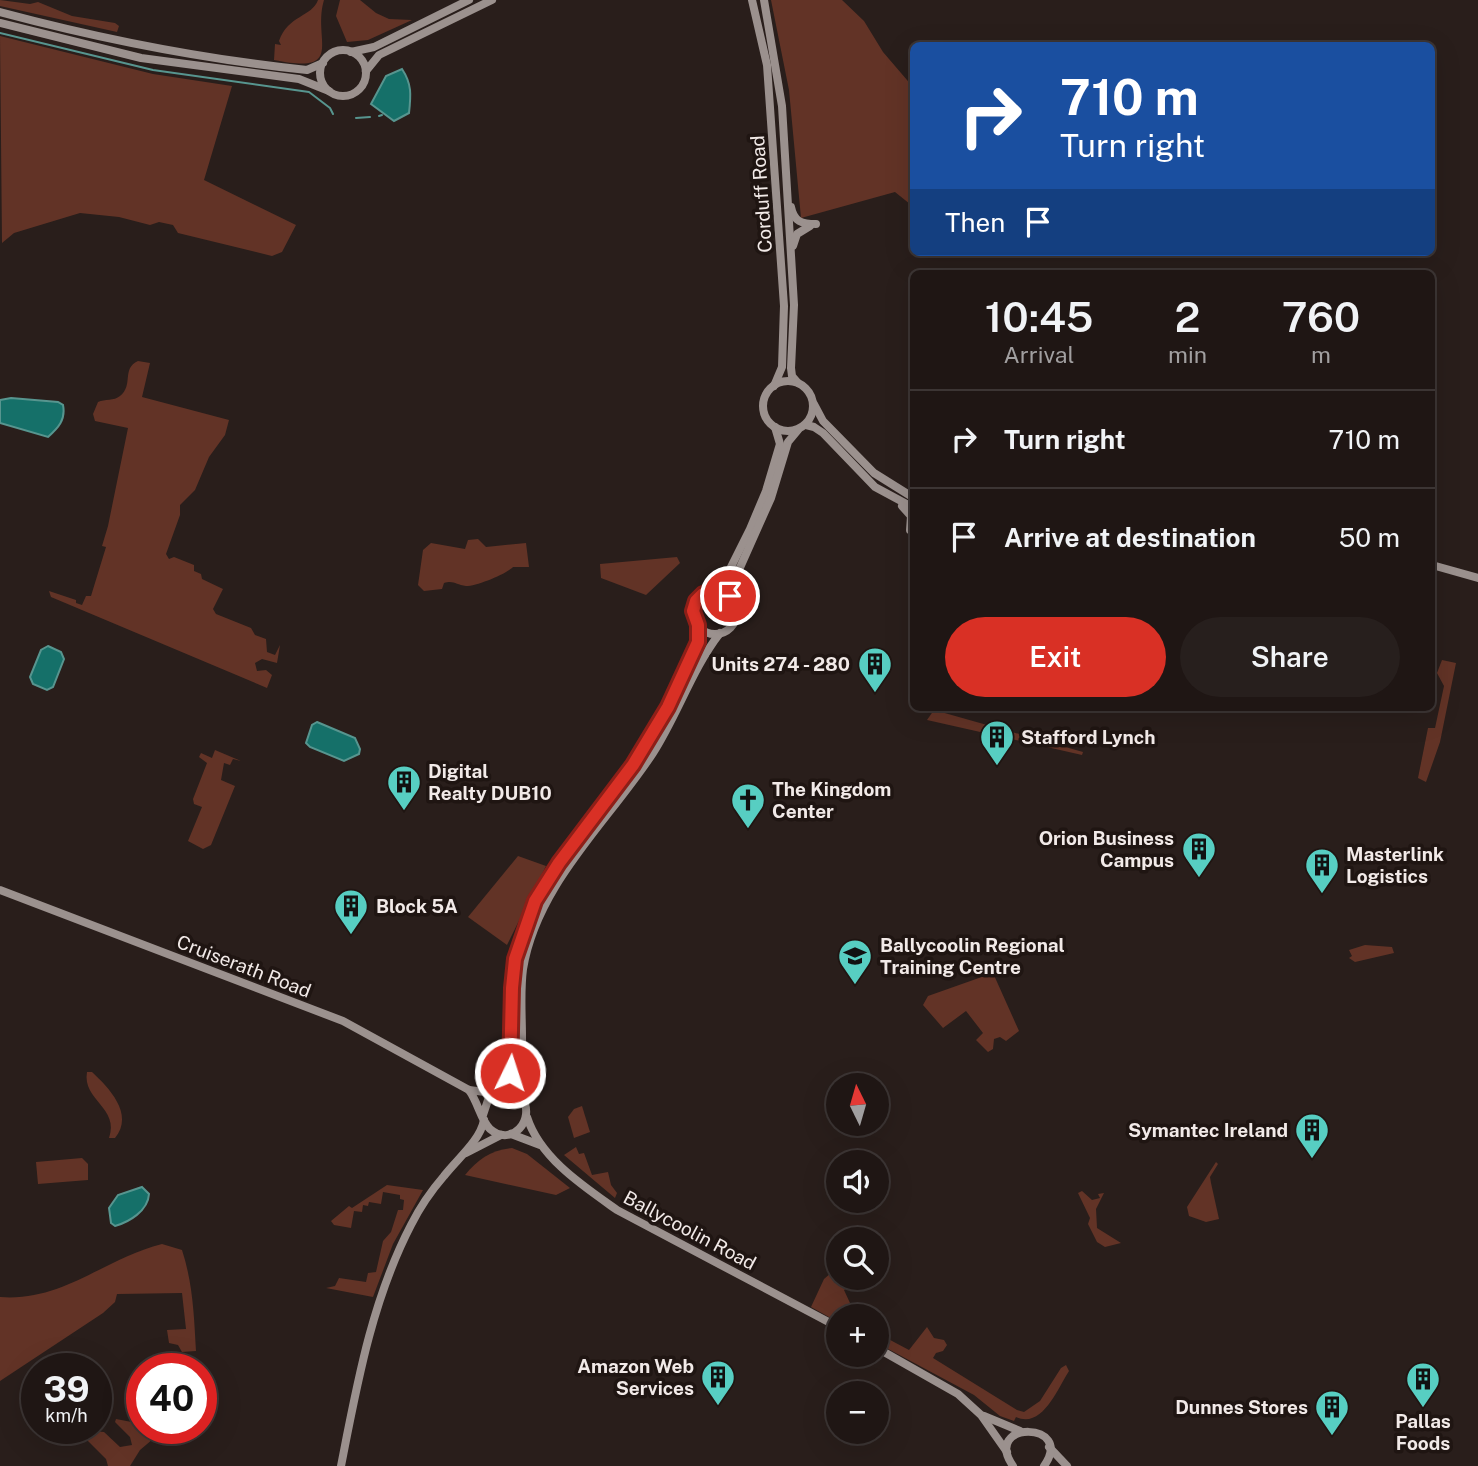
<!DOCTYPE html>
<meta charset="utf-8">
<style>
:root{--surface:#1f1614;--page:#271f1d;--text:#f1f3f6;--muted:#a19fa0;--line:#3c3534;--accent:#d93025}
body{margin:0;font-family:"Public Sans",sans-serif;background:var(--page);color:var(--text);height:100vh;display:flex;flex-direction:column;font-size:26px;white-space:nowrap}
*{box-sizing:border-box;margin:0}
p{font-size:23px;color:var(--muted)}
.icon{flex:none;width:38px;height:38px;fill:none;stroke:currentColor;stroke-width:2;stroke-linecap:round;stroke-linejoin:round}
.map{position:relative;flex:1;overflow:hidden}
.panel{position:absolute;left:910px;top:270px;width:525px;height:441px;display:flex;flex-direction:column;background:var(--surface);border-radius:10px;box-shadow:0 7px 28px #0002,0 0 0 2px var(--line)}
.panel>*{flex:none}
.banner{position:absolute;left:910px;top:42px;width:525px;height:214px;border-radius:10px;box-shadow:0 7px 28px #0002,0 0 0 2px var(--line);background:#1a4fa0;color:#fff;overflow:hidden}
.needle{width:46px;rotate:355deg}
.buttons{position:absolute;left:826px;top:1073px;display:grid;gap:14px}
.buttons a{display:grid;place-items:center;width:63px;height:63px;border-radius:50%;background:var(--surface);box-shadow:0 7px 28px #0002,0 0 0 2px var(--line);font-size:35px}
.speed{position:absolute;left:21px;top:1353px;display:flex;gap:14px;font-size:35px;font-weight:700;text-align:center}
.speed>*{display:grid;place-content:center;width:91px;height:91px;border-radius:50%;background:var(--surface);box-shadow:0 7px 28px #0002,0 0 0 2px var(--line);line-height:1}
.speed small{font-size:18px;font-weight:400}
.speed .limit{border:10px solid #d22;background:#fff;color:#111}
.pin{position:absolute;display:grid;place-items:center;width:60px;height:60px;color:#fff;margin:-30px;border:4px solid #fff;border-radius:50%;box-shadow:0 2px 7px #0007}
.me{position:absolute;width:77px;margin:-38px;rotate:4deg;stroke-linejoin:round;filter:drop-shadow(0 0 5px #0008)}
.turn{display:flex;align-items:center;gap:24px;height:147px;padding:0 35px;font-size:32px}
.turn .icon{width:91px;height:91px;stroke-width:2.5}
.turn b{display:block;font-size:49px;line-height:60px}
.then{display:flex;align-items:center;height:66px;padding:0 35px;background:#0003;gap:14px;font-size:26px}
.eta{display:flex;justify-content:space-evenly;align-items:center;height:119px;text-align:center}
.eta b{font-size:42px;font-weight:600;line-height:49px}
.action{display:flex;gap:14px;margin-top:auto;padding:14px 35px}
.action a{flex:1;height:80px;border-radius:42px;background:var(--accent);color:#fff;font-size:28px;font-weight:600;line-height:80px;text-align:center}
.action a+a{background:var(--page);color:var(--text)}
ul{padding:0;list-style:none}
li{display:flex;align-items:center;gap:21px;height:98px;padding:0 35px;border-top:2px solid var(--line)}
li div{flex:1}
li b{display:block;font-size:26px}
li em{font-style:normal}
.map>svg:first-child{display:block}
.green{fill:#623326}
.water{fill:#157069;stroke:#57958f;stroke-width:2}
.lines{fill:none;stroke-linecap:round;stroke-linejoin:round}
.stream{stroke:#57958f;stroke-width:2}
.secondary{stroke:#9b918e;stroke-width:8}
.route-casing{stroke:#8d1f18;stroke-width:18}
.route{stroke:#d93025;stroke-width:12}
.labels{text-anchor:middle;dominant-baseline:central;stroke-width:7;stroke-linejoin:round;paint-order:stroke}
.street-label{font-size:19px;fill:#f2eae8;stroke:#1f1512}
.poi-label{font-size:19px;font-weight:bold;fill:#f2eae8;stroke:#1f1512;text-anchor:start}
</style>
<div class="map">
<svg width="1478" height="1466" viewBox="0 0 1478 1466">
<rect width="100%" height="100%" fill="#291e1b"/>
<g class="green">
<path d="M 0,0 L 30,4 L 38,2 L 72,16 L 115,23 L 119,26 L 117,32 L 0,6 Z"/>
<path d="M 318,0 L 324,0 C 312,40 347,75 274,60 L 275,44 L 281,45 L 279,41 C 288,15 312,17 318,0 Z"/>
<path d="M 340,0 L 360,0 L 376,13 L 389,19 L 412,20 L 368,40 L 347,42 L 336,16 Z"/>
<path d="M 771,0 L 842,0 L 864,21 L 883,52 L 913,87 L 913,229 L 911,230 L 910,204 L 895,192 L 801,218 L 789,90 Z"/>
<path d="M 0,36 L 153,74 L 232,86 L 204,180 L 296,225 L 282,252 L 272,256 L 178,233 L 173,225 L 159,222 L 150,225 L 119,217 L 80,213 L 14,233 L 2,243 Z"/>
<path d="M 138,361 L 150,363 L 142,397 L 229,420 L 225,435 L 209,457 L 195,490 L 180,505 L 180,515 L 166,554 L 169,559 L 174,557 L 194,565 L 194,571 L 201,574 L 202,579 L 223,589 L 213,609 L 216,614 L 251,628 L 255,635 L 266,639 L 267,652 L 275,655 L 280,645 L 277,663 L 262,659 L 255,663 L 257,671 L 266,670 L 272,675 L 267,688 L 51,597 L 49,591 L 76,600 L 76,603 L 82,605 L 86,596 L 91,596 L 106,547 L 102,546 L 108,526 L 128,428 L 95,421 L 93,414 L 98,402 C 105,399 114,401 120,396 C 134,385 121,369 138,361 Z"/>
<path d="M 478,539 L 486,547 L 526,543 L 529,567 L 513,567 C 506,574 477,586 466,586 C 456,585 454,580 444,583 L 442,589 L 424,591 L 418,585 L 423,550 L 431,543 L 465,549 L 468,540 Z"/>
<path d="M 677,557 L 680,563 L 646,595 L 601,578 L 600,564 Z"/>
<path d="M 1442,660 L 1456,663 L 1440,742 L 1426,782 L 1418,778 L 1428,728 L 1435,728 L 1444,686 L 1437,673 Z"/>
<path d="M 934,710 L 1083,752 L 1082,755 L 927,720 Z"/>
<path d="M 215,750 L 241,761 L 233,759 L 230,765 L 224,763 L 221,780 L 235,786 L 211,845 L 203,849 L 188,841 L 202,807 L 194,804 L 193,799 L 207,763 L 199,757 L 201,753 L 212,758 Z"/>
<path d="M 518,856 L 546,866 L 507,945 L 468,917 Z"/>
<path d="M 1365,945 L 1392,947 L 1394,953 L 1355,962 L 1349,958 L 1352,956 L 1349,950 Z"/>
<path d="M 993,973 L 1019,1031 L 1006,1041 L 1000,1037 L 994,1039 L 993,1049 L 988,1052 L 976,1040 L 983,1033 L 966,1011 L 943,1028 L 923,1005 L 928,996 Z"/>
<path d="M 87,1072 L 92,1072 C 108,1087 135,1114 115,1138 L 109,1138 C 120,1108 82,1100 87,1072 Z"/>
<path d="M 582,1106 L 590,1132 L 574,1138 L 568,1117 L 574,1109 Z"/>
<path d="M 576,1147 L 579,1154 L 584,1153 L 592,1175 L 608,1172 L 611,1185 L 617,1193 L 615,1198 L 564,1155 Z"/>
<path d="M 512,1148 L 527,1154 L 570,1188 L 556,1195 L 465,1175 C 478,1159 491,1150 512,1148 Z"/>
<path d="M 82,1158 L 88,1164 L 88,1180 L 38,1184 L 36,1162 Z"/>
<path d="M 1216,1162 L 1218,1164 L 1210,1177 L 1211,1183 L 1219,1219 L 1206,1222 L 1189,1216 L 1187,1207 Z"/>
<path d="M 387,1185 L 423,1190 L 393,1244 L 373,1297 L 326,1288 L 335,1286 L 339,1278 L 366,1282 L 368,1273 L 376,1272 L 383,1241 L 391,1232 L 398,1210 L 403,1210 L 404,1200 L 400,1199 L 400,1195 L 383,1192 L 381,1204 L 369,1202 L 368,1206 L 363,1205 L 362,1212 L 354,1211 L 351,1228 L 334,1225 L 331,1221 L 349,1206 L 352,1208 Z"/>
<path d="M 1082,1191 L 1092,1200 L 1100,1198 L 1098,1194 L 1104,1193 L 1096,1209 L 1097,1228 L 1121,1243 L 1105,1247 L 1097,1242 L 1088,1224 L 1090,1218 L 1078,1193 Z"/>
<path d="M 162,1244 L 182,1250 C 193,1284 194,1316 196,1351 L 182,1352 L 178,1345 L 169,1343 L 167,1330 L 186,1329 L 182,1293 L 117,1294 L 115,1302 L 103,1313 L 0,1381 L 0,1297 C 63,1302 105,1258 162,1244 Z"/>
<path d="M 838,1267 L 838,1278 L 847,1278 L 852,1286 L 844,1290 L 856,1316 L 838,1316 L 838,1322 L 811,1307 L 824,1279 Z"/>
<path d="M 927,1327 L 934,1338 L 944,1340 L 947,1345 L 943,1351 L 936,1353 L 933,1358 L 1017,1410 L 1024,1412 L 1040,1401 L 1061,1368 L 1066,1365 L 1069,1371 C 1057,1390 1042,1429 1016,1417 L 1014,1421 L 1000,1416 L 974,1395 L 877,1343 L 877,1333 L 909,1350 Z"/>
<path d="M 116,1419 L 142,1424 L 142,1428 L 166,1428 L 140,1450 L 130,1466 L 108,1466 L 106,1459 L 86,1439 L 92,1431 L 104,1432 L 120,1447 L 132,1445 L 130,1437 L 115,1422 Z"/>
</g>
<g class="water">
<path d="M 402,69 C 412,84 411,95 409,113 L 394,121 L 371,104 L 386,76 Z"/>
<path d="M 11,398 L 58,402 L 63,405 C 66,420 58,428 48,437 L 0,423 L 0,400 Z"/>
<path d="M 48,646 L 61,652 L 64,659 L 53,687 L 47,690 L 33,684 L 30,677 L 41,650 Z"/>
<path d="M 317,722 L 355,738 L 360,749 L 359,754 L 344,761 L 310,747 L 306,743 L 312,725 Z"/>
<path d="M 142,1187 L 149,1194 C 148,1211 129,1222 115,1226 L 111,1223 L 109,1208 L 118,1195 Z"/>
</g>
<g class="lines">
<g class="stream">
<path d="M 0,33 L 153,70 L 309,92 L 330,108 L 333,114"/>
<path d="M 379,116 L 382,115"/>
<path d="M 356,118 L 370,117"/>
</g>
<g class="secondary">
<path d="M 752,0 L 767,65 L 784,306 L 782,367 L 774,386"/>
<path d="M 764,0 L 782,106 L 794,305 L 791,368 L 792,376 L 798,383"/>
<path d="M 0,12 C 101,39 203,59 307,70 L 323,63"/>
<path d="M 0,23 L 141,58 L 299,79 L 329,91"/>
<circle cx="343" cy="73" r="23"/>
<path d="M 351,52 L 374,47 L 469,0"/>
<path d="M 366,71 L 379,55 L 492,0"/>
<path d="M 791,207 C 794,222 802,224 816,224"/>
<path d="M 793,246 L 797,234 L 810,226"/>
<circle cx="788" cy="406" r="25"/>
<path d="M 814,404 L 823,421 L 874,473 L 914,498"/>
<path d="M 806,425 L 814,427 L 823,433 L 875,487 L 914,508"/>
<path d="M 902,506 L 911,516 L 910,530"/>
<path d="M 1432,565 L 1478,578"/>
<circle cx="715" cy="612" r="22"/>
<path d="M 706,592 L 727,575 L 750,529 L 766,491 L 780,444 L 775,427"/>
<path d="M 734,601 L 734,581 L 771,498 L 788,442 L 798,430"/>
<path d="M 0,890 L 343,1021 L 469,1090 L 493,1093"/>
<path d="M 469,1090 C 478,1102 481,1121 490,1129 C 512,1148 536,1119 522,1098 L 504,1090 L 489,1097 L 483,1115"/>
<path d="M 498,1091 L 508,1079 L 512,1065 C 515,1006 507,959 535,903 C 556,860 590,824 619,786 C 645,750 668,712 685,670 C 692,655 699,642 698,625"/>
<path d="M 524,1101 C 518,1079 523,1059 522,1038 C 522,1015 520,992 523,969 C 537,884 608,822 653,753 C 678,714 692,669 720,633"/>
<path d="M 527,1117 C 540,1158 583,1186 617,1210 L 838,1327"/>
<path d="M 511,1134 L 540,1145"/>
<path d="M 466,1153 L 501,1135"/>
<path d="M 877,1348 L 958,1394 L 981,1415 L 1007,1452"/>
<path d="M 984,1416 L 1020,1431"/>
<path d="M 1049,1447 L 1067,1466"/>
<path d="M 341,1466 C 357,1384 372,1300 411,1225 C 420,1207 431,1191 444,1176 C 457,1159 480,1141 484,1120"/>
<path d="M 1013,1466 C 981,1420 1076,1421 1044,1466"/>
</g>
</g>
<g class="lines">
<g class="route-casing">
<path id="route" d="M 510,1073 L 512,988 L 515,959 L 535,901 L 559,863 L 633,765 L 668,707 L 698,642 L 698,625 L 693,611 L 696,601 L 703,594 L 713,590 L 730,596"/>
</g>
<use href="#route" class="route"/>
</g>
<defs>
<g id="building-pin" transform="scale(1.75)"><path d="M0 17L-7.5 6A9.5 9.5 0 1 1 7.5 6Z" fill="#57cec2" stroke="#1f1512"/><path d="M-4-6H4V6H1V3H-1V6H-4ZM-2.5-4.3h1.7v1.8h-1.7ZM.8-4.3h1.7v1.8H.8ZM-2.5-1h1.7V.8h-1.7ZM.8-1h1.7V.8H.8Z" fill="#111"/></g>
<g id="church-pin" transform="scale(1.75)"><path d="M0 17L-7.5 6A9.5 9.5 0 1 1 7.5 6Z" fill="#57cec2" stroke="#1f1512"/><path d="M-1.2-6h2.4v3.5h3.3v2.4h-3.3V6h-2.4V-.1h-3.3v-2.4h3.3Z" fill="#111"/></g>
<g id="university-pin" transform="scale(1.75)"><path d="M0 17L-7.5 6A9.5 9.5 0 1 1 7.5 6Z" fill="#57cec2" stroke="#1f1512"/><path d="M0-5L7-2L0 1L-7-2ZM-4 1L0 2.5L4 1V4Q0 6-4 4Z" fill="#111"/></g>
</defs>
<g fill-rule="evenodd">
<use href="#building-pin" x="875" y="664"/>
<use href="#building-pin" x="997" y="737"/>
<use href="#building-pin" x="404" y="782"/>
<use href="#church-pin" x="748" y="800"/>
<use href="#building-pin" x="1199" y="849"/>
<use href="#building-pin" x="1322" y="865"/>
<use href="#building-pin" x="351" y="906"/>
<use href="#university-pin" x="855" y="956"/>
<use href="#building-pin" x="1312" y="1130"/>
<use href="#building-pin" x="718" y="1377"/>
<use href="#building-pin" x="1423" y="1379"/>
<use href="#building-pin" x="1332" y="1407"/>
</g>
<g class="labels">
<g class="street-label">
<text transform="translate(761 194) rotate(-94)">Corduff Road</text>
<text transform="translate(244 966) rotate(21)">Cruiserath Road</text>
<text transform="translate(690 1230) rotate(28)">Ballycoolin Road</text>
</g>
<g class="poi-label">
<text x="850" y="664" text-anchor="end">Units 274 - 280</text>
<text x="1021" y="737">Stafford Lynch</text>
<text x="428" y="771">Digital<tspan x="428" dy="22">Realty DUB10</tspan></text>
<text x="772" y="789">The Kingdom<tspan x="772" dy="22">Center</tspan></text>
<text x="1174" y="838" text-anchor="end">Orion Business<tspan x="1174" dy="22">Campus</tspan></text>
<text x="1346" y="854">Masterlink<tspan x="1346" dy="22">Logistics</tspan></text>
<text x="376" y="906">Block 5A</text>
<text x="880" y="945">Ballycoolin Regional<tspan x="880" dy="22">Training Centre</tspan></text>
<text x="1288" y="1130" text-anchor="end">Symantec Ireland</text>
<text x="694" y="1366" text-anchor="end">Amazon Web<tspan x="694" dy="22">Services</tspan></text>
<text x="1308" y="1407" text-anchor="end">Dunnes Stores</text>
<text x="1423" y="1421" text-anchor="middle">Pallas<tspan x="1423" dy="22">Foods</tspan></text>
</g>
</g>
</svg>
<div class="buttons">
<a><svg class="needle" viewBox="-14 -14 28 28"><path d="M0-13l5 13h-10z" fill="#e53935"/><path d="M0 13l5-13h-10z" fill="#a19fa0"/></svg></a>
<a><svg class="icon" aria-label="sound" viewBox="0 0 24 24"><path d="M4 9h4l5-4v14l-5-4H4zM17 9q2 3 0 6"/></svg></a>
<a><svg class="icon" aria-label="search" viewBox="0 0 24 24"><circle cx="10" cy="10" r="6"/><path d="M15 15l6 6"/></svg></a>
<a>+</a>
<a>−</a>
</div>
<div class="speed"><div>39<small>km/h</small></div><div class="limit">40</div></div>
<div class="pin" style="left:730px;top:596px;background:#d93025"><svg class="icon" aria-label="arrive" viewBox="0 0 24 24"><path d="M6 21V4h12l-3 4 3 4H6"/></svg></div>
<svg class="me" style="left:510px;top:1073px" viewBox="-20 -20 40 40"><circle r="17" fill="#d93025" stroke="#fff" stroke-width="3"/><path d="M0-11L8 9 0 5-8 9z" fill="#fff"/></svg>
<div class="banner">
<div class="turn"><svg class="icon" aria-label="right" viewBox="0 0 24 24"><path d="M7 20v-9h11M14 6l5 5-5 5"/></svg><div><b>710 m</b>Turn right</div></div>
<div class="then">Then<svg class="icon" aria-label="arrive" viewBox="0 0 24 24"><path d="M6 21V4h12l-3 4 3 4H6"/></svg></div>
</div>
<section class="panel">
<div class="eta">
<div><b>10:45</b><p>Arrival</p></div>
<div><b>2</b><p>min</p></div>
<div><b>760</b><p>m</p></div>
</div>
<ul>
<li><svg class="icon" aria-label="right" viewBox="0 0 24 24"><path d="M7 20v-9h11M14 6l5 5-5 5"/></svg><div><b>Turn right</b></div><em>710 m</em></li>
<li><svg class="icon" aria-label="arrive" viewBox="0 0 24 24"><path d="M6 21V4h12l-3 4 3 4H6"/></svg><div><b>Arrive at destination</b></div><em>50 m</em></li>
</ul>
<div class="action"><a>Exit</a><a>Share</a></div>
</section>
</div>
